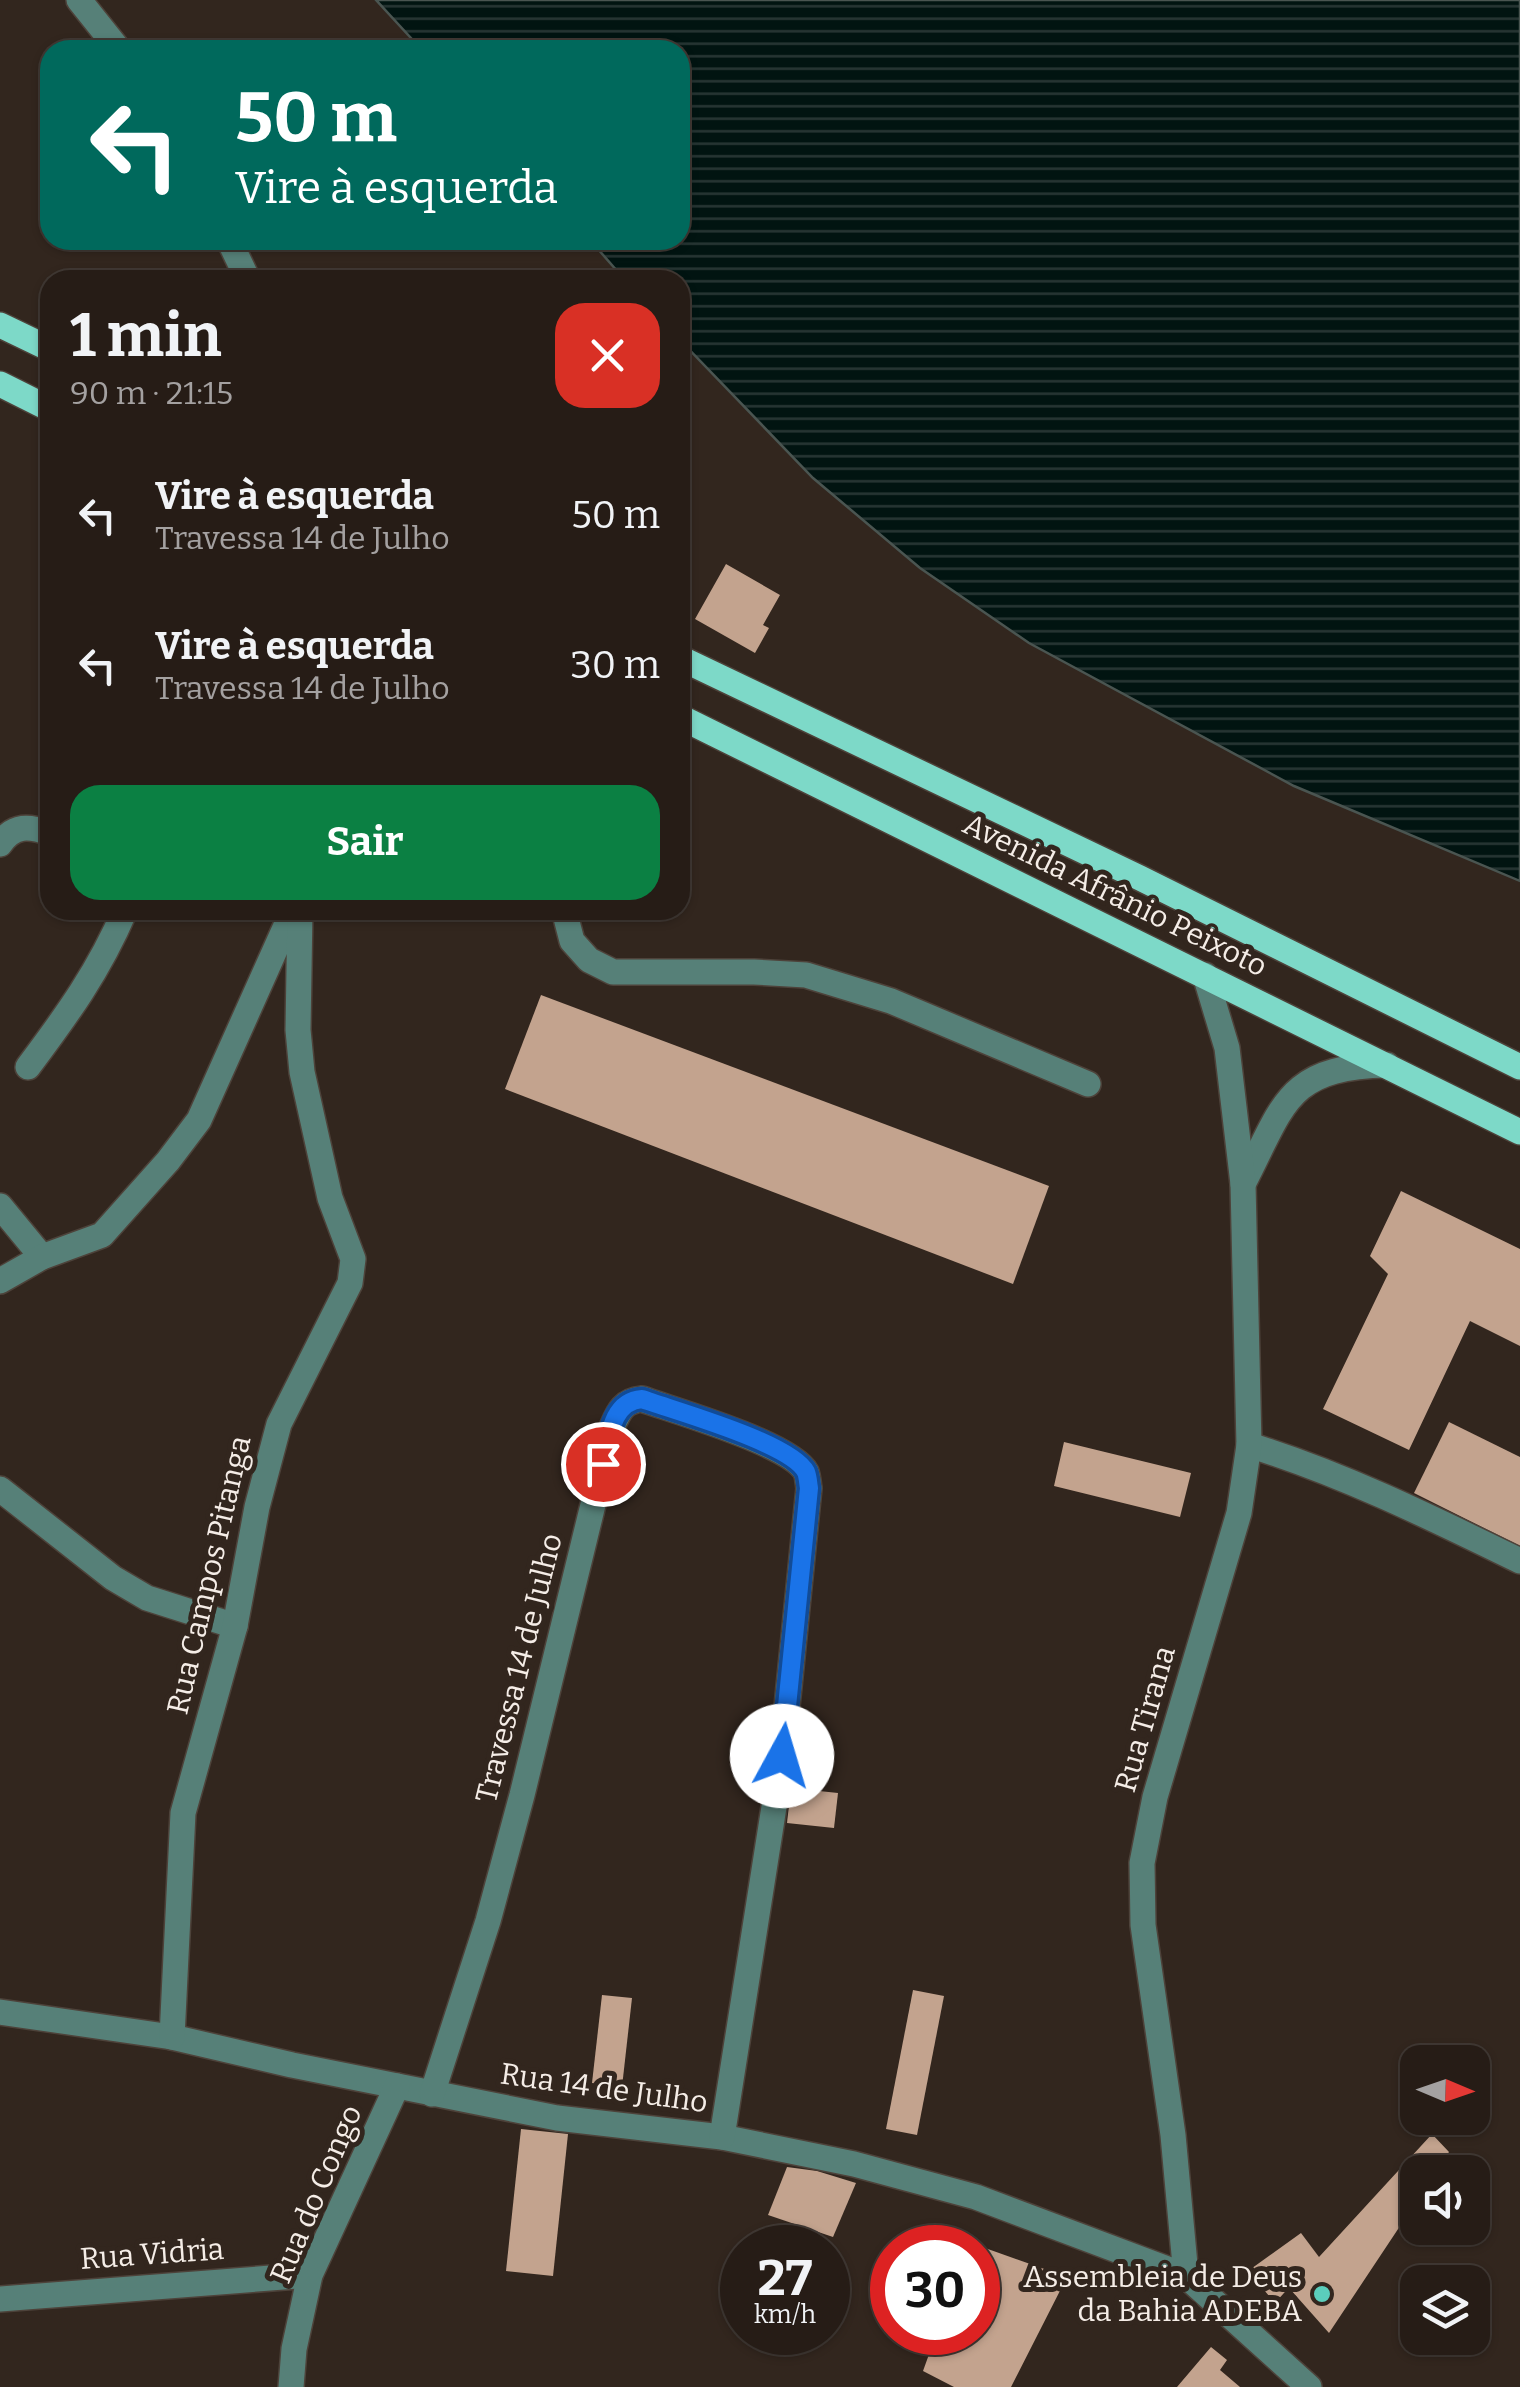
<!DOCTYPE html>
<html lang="pt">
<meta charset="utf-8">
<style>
:root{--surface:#261c16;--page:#322923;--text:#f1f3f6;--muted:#a4a1a1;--line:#423a35;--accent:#0b8043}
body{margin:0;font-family:Bitter,serif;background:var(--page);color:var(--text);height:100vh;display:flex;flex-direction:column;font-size:38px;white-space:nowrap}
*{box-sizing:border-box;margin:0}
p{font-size:32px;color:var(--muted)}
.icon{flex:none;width:55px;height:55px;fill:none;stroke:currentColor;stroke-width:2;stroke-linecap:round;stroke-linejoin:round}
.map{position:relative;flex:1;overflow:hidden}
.panel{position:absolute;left:40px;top:270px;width:650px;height:650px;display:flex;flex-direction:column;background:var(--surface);border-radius:30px;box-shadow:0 2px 8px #0004,0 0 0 2px var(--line)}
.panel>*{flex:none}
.top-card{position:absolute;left:40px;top:40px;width:650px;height:210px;border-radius:30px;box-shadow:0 2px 8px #0004,0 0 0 2px var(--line);background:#00695c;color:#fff;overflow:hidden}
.needle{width:65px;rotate:92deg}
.buttons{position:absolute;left:1400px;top:2045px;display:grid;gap:20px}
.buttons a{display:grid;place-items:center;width:90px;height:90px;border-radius:20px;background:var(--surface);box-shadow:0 2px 8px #0004,0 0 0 2px var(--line);font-size:50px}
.speed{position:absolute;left:720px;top:2225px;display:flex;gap:20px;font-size:50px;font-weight:700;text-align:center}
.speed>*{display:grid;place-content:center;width:130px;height:130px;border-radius:50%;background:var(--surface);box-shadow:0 2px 8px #0004,0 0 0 2px var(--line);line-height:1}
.speed small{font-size:25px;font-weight:400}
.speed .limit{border:15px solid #d22;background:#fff;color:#111}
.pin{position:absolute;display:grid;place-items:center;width:85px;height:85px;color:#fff;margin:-42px;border:5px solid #fff;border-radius:50%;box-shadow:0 2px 10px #0007}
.me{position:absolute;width:110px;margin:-55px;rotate:6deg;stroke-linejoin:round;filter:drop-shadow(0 0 8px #0008)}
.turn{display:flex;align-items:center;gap:35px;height:210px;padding:0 30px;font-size:45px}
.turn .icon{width:130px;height:130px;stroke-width:2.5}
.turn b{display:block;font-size:70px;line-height:85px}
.round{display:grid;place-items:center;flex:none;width:105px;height:105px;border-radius:30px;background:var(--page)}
.head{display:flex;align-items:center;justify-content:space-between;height:170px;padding:0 30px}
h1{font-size:60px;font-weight:700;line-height:75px}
.primary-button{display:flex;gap:20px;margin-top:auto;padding:20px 30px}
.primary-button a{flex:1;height:115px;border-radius:30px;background:var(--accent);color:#fff;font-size:40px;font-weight:700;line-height:115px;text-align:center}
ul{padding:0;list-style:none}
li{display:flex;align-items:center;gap:30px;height:150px;padding:0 30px}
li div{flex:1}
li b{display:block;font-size:38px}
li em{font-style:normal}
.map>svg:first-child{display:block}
.water{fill:url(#water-rules);stroke:#4a5551;stroke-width:2.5}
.building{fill:#c3a38e}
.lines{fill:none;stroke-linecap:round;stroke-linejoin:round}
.minor-casing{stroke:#4d423a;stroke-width:28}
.major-casing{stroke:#4d423a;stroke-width:28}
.minor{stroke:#568078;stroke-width:25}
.major{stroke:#7dd9c8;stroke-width:25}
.route-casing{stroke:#114b97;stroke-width:25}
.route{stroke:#1a73e8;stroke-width:18}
.poi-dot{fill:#5bcebc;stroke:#32261e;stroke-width:4}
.labels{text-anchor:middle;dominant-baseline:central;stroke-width:10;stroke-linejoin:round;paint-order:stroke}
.street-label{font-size:30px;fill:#f5ede7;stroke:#32261e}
.poi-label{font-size:30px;fill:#f5ede7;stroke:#32261e;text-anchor:end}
</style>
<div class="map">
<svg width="1520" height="2387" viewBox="0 0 1520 2387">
<defs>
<pattern id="water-rules" width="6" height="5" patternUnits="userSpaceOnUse" patternTransform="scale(2.5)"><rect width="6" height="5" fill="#011411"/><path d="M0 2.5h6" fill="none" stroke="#273634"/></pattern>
</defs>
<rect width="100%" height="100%" fill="#32261e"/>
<path class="water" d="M 376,0 L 1520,0 L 1520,881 L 1294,786 L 1029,643 L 920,568 L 813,478 L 680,340 L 680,280 L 625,280 L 590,240 L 680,240 L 680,50 L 422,50 Z"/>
<g class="building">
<path d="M 726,564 L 780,595 L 763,625 L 769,628 L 755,653 L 695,619 Z"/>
<path d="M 541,995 L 1049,1186 L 1013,1284 L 505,1089 Z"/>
<path d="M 1401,1191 L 1520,1249 L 1520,1346 L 1470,1321 L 1409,1450 L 1323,1409 L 1388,1274 L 1370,1256 Z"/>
<path d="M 1449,1422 L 1520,1457 L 1520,1546 L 1414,1493 Z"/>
<path d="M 1064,1442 L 1191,1473 L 1180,1517 L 1054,1486 Z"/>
<path d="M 791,1788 L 838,1793 L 834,1828 L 787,1823 Z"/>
<path d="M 913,1990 L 944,1996 L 917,2135 L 886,2129 Z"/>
<path d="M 602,1995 L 632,1998 L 622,2087 L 592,2083 Z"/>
<path d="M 521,2129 L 568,2134 L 553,2276 L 506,2271 Z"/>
<path d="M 1432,2134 L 1449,2152 L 1435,2172 L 1418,2172 L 1418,2199 L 1329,2333 L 1290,2289 L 1301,2274 L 1275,2303 L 1248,2271 L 1301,2233 L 1319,2257 Z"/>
<path d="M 787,2167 L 817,2171 L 856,2183 L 833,2237 L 768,2215 Z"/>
<path d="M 971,2243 L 1067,2277 L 1011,2387 L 954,2387 L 923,2371 L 937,2332 L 978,2332 L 978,2248 L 969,2248 Z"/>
<path d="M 1211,2347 L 1227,2360 L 1220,2370 L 1240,2387 L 1177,2387 Z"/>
</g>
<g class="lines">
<g class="minor-casing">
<g id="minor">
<path d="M 79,0 L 119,50"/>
<path d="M 229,240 L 248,280"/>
<path d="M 0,844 C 14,824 29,826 50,833"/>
<path d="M 564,910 L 572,941 L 589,960 L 613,972 L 754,972 L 806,975 L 891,1001 L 1088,1084"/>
<path d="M 28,1067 C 67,1015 99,971 125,910"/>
<path d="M 1243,1184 C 1284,1105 1286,1067 1387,1065"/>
<path d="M 0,1206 L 42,1257"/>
<path d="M 0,1281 L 42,1257 L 102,1235 L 168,1161 L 199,1120 L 293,910"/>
<path d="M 1249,1445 C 1343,1474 1432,1518 1520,1561"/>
<path d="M 0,1489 L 113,1578 L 147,1598 L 235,1626"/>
<path d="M 0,2012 L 172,2037 L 292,2065 L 557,2118 L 722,2137 L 854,2164 L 976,2197 L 1186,2276 L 1309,2387"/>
<path d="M 172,2037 L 183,1813 L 235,1626 L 257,1507 L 279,1424 L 350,1283 L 353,1259 L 330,1198 L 302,1072 L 298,1030 L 300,910"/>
<path d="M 432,2094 L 488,1921 L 522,1795 L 612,1427 C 619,1411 623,1401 642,1399 C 675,1411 791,1444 806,1472 C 808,1477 808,1483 809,1488 L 782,1756 L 722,2137"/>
<path d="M 1186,2276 L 1173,2135 L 1143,1925 L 1142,1863 L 1155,1797 L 1239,1513 L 1249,1445 L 1243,1184 L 1227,1048 L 1205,975"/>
<path d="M 0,2299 L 310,2275"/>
<path d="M 291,2387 L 294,2349 L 310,2275 L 397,2086"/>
</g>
</g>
<g class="major-casing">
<g id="major">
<path d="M 0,325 L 50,349"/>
<path d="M 0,384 L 50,409"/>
<path d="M 680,658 L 1140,878 L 1520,1067"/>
<path d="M 680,717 L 1520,1132"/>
</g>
</g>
<use href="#minor" class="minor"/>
<use href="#major" class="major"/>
</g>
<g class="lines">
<g class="route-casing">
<path id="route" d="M 603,1464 C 609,1439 611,1401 642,1399 C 675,1411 791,1443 806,1472 C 808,1477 808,1483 809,1488 L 782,1756"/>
</g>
<use href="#route" class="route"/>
</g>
<circle class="poi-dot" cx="1322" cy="2294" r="10"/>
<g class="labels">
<g class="street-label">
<text transform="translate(1115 895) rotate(26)">Avenida Afrânio Peixoto</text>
<text transform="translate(209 1575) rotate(-77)">Rua Campos Pitanga</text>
<text transform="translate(519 1668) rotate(-76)">Travessa 14 de Julho</text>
<text transform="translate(1145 1719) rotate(-74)">Rua Tirana</text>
<text transform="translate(604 2088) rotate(8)">Rua 14 de Julho</text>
<text transform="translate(316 2194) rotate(-67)">Rua do Congo</text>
<text transform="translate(152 2254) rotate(-4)">Rua Vidria</text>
</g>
<g class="poi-label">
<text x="1302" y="2277">Assembleia de Deus<tspan x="1302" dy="34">da Bahia ADEBA</tspan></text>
</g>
</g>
</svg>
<div class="buttons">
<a><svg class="needle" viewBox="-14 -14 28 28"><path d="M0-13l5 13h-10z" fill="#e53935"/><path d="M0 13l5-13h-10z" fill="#a4a1a1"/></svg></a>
<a><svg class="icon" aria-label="sound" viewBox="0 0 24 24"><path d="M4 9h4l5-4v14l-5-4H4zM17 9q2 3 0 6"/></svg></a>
<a><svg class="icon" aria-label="layers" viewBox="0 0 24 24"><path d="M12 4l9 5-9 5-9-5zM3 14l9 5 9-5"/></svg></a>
</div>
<div class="speed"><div>27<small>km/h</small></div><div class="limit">30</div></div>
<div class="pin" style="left:603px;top:1464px;background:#d93025"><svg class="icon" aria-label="arrive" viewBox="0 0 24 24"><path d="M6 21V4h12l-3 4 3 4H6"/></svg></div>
<svg class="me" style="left:782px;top:1756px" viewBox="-20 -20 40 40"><circle r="19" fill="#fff"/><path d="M0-13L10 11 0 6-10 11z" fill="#1a73e8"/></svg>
<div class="top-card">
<div class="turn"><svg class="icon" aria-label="left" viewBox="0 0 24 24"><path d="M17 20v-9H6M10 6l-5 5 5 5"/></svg><div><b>50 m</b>Vire à esquerda</div></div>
</div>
<section class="panel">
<div class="head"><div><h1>1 min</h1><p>90 m · 21:15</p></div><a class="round" style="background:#d93025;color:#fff"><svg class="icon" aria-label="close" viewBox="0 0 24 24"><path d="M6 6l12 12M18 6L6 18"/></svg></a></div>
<ul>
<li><svg class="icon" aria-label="left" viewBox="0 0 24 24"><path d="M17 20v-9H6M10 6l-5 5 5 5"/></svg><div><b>Vire à esquerda</b><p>Travessa 14 de Julho</p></div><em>50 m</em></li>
<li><svg class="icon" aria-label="left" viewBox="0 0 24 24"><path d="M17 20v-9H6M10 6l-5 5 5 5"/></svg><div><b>Vire à esquerda</b><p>Travessa 14 de Julho</p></div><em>30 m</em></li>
</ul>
<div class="primary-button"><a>Sair</a></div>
</section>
</div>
